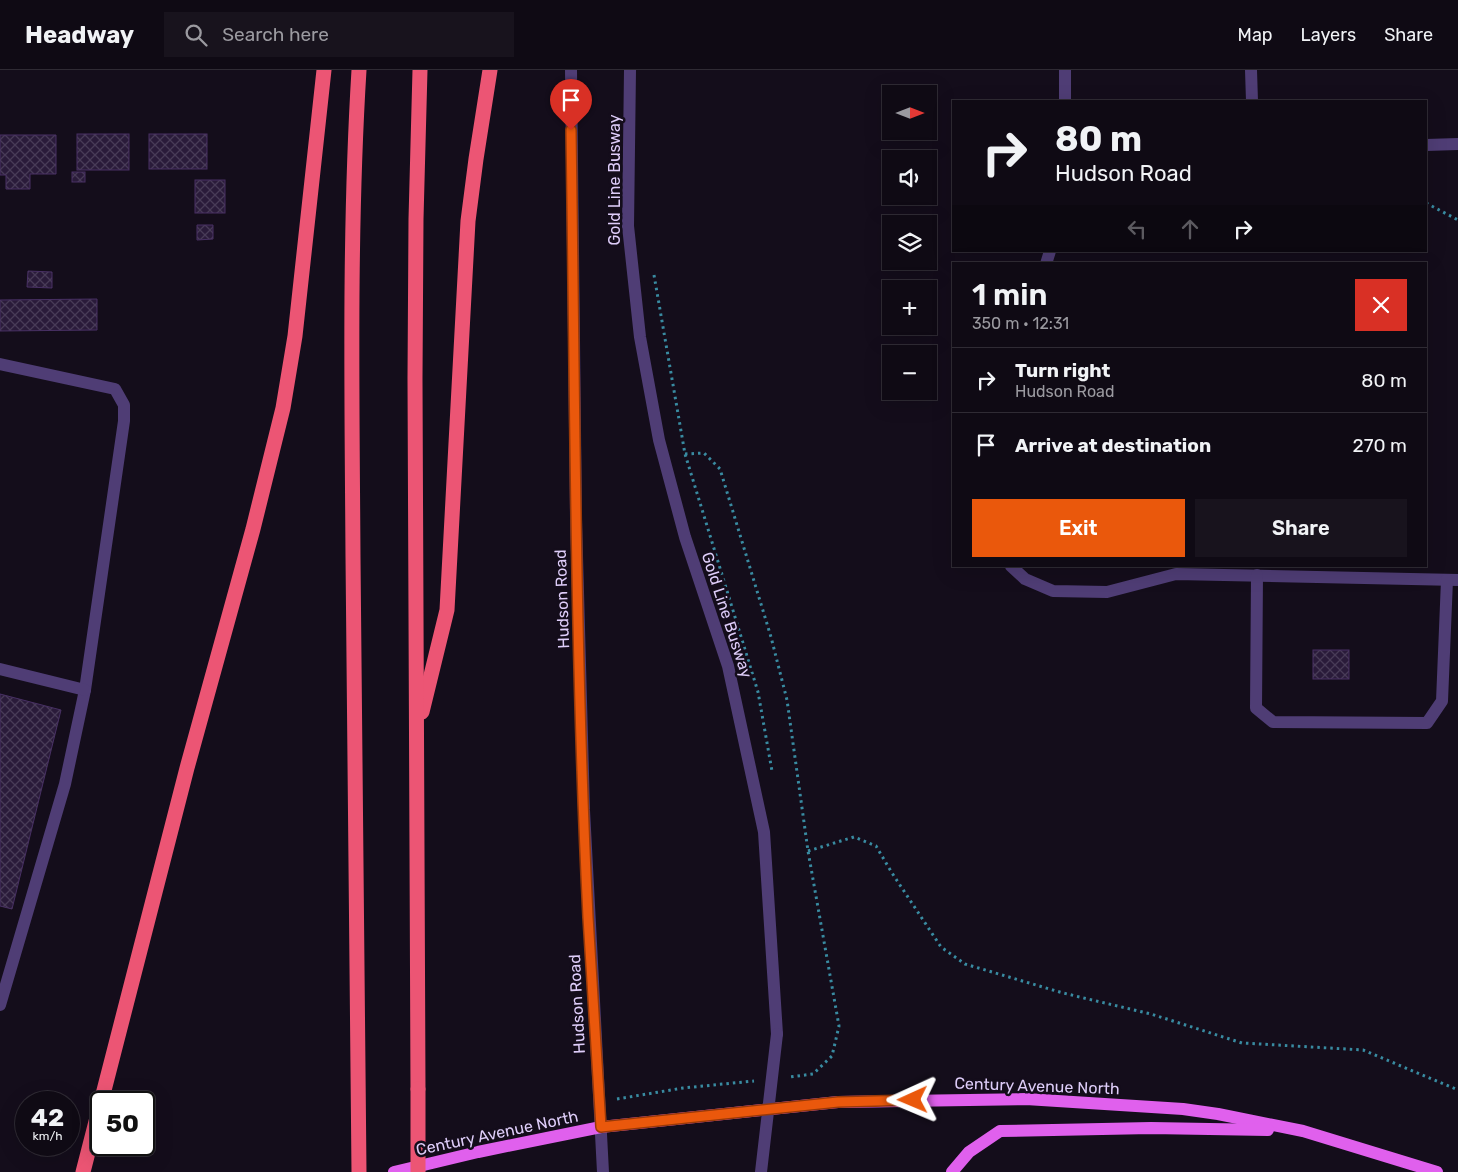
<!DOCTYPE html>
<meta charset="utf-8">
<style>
:root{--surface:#0f0a14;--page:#18131d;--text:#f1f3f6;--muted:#9b9aa0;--line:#2f2b34;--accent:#ea580c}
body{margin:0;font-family:Rubik,sans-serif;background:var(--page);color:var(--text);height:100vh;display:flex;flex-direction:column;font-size:19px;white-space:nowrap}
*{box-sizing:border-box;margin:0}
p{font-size:16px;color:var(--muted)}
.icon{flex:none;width:28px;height:28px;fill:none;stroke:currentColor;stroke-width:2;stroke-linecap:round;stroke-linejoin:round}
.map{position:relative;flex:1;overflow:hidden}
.details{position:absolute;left:952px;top:192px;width:475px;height:305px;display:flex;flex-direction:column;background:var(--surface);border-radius:0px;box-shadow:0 5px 20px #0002,0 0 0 1px var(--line)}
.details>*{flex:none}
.guide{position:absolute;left:952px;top:30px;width:475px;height:152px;border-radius:0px;box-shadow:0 5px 20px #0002,0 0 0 1px var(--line);background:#0f0a14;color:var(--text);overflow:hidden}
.needle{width:32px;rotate:90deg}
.fabs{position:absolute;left:882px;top:15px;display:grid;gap:10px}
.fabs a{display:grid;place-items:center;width:55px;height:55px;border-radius:0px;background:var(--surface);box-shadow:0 5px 20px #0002,0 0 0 1px var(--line);font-size:25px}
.speed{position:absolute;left:15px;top:1021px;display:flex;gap:10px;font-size:25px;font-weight:700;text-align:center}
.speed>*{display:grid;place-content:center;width:65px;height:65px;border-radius:50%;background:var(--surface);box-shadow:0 5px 20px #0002,0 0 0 1px var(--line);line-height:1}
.speed small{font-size:12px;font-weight:400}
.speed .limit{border:2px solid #111;border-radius:8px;background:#fff;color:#111}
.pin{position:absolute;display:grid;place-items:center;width:42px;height:42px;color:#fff;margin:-51px -21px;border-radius:50% 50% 50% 0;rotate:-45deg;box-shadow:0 0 5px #0007}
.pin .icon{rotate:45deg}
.me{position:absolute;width:55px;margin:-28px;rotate:269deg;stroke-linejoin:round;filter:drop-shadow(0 0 4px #0008)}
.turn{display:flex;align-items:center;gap:18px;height:105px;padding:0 20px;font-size:22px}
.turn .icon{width:65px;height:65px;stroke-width:2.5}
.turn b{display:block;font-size:35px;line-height:42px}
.lanes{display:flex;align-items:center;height:48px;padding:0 20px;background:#0003;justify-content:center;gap:25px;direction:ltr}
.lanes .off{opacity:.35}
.round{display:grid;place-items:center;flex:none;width:52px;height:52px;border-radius:0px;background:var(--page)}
.headline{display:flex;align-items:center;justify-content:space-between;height:85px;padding:0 20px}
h1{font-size:30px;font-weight:600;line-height:38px}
.cta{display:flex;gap:10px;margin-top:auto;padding:10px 20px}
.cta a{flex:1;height:58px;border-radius:0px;background:var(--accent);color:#fff;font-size:20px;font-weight:600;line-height:58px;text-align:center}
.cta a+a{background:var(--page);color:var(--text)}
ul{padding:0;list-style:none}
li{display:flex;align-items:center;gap:15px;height:65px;padding:0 20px;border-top:1px solid var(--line)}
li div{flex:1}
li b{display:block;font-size:19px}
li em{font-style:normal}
header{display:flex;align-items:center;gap:30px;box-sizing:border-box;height:70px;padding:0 25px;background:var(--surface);border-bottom:1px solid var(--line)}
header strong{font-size:24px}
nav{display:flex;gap:28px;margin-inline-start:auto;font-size:18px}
.search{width:350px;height:45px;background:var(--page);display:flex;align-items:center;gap:12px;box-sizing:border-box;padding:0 18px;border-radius:0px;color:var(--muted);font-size:19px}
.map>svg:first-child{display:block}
.building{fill:url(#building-cross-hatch);stroke:#483064}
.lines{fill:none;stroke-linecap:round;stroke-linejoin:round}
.path{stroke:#398ba1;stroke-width:3;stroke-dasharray:2.5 4;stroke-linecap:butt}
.minor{stroke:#4f3d75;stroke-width:12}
.major{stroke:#e060ed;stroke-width:12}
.highway{stroke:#ec5574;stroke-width:15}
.minor-bridge{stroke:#4f3d75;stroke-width:12}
.highway-bridge{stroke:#ec5574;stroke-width:15}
.route-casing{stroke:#983908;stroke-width:12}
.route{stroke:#ea580c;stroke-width:9}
.labels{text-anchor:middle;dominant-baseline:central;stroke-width:5;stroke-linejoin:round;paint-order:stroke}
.street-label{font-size:16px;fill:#decdf9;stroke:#140d1b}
</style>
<header>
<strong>Headway</strong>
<div class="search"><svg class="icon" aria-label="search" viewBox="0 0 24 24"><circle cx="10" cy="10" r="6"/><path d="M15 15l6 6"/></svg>Search here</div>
<nav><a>Map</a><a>Layers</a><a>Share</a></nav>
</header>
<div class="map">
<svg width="1458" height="1102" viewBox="0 0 1458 1102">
<defs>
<pattern id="building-cross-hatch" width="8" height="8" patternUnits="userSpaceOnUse" patternTransform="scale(1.25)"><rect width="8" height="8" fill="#2a1b3a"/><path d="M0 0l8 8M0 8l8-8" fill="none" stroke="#483b57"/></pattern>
</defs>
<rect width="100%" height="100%" fill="#140d1b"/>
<g class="building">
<rect x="77" y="64" width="52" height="36"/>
<rect x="149" y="64" width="58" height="35"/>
<path d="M 0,65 L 56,65 L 56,104 L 30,104 L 30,119 L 6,119 L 6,105 L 0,105 Z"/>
<rect x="72" y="102" width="13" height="10"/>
<rect x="195" y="110" width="30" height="33"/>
<path d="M 197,155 L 213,155 L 213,169 L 197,170 Z"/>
<path d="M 28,201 L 52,202 L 52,218 L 27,217 Z"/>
<path d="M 97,229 L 97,260 L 0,261 L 0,230 Z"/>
<rect x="1313" y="580" width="36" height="29"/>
<path d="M 0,624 L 61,640 L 12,839 L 0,836 Z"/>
</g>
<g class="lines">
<g class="path">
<path d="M 1426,133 L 1458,150"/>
<path d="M 654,205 L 685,384 L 758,622 L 772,701"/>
<path d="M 685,384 L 704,383 L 720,399 L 771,567 L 787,630 L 808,781 L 839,956 L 832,986 L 813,1004 L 790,1007"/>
<path d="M 808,781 L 854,767 L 876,776 L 892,803 L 941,877 L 965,894 L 1063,923 L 1151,944 L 1242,973 L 1363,980 L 1458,1020"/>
<path d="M 617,1029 L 683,1018 L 754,1011"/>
</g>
<g class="minor">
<path d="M 571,0 L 576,449 L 584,740 L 603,1102"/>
<path d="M 630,0 L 628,156 L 640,267 L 659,370 L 685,467 L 728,596 L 764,762 L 777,964"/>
<path d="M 1251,0 L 1252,31"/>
<path d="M 1065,31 L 1065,0"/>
<path d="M 1426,75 L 1458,74"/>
<path d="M 1046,194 L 1050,181"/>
<path d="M 0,294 L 115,319 L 124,335 L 124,351 L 85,620 L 65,714 L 0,935"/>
<path d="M 1011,496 L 1025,509 L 1053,521 L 1107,522 L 1176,504 L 1458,510"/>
<path d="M 1257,505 L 1256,638 L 1273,652 L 1427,653 L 1442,631 L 1447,510"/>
<path d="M 0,599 L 85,620"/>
</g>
<g class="major">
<path d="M 394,1102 L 478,1082 L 601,1057 L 838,1032 L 1026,1029 L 1183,1039 L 1218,1044 L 1303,1061 L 1437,1102"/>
<path d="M 952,1102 L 969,1082 L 1000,1061 L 1151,1058 L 1268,1060"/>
</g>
<g class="highway">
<path d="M 422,642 L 447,540 L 468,151 L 476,89 L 490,0"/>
<path d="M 418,1019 L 415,308 L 416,149 L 420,0"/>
<path d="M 83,1102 L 187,698 L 253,459 L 283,338 L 295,266 L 324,0"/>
<path d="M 359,1102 C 357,897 355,692 353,487 C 352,325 349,162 359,0"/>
</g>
<path class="minor-bridge" d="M 761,1102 L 777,964"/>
<path class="highway-bridge" d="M 418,1019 L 418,1102"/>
</g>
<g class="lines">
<g class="route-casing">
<path id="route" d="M 571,60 C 575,322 575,585 588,847 C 592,917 597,987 601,1057 L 838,1032 L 913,1030"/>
</g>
<use href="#route" class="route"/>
</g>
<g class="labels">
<g class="street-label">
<text transform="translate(614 110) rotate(-90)">Gold Line Busway</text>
<text transform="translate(562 529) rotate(-92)">Hudson Road</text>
<text transform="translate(727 545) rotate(72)">Gold Line Busway</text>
<text transform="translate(577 934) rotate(-93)">Hudson Road</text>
<text transform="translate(1037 1016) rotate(2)">Century Avenue North</text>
<text transform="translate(497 1063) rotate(-12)">Century Avenue North</text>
</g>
</g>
</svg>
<div class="fabs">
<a><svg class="needle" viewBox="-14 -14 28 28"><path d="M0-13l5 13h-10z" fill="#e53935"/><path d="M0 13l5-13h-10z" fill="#9b9aa0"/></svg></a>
<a><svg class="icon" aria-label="sound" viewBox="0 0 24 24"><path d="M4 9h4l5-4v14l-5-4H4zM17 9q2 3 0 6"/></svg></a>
<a><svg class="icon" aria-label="layers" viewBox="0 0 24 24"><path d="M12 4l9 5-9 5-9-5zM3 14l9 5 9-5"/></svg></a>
<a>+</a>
<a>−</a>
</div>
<div class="speed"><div>42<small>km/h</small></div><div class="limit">50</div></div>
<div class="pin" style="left:571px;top:60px;background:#d93025"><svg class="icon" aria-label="arrive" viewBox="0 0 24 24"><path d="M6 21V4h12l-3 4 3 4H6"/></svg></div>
<svg class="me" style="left:913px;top:1030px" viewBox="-20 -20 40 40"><path d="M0-17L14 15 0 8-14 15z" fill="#ea580c" stroke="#fff" stroke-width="4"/></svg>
<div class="guide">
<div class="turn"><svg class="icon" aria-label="right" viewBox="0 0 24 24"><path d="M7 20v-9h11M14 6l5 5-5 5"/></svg><div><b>80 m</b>Hudson Road</div></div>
<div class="lanes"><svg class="icon off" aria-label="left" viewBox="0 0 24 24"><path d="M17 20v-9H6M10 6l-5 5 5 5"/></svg><svg class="icon off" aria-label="ahead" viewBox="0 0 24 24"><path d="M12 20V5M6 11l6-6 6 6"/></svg><svg class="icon" aria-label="right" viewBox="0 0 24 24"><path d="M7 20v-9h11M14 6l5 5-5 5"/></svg></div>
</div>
<section class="details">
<div class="headline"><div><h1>1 min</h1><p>350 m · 12:31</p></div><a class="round" style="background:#d93025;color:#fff"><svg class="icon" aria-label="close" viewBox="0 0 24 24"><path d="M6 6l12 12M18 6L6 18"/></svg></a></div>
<ul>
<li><svg class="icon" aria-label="right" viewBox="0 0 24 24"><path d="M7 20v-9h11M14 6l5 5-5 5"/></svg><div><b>Turn right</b><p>Hudson Road</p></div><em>80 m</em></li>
<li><svg class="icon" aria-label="arrive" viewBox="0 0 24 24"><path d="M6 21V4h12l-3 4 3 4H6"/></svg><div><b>Arrive at destination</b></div><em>270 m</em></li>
</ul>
<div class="cta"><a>Exit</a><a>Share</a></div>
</section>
</div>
